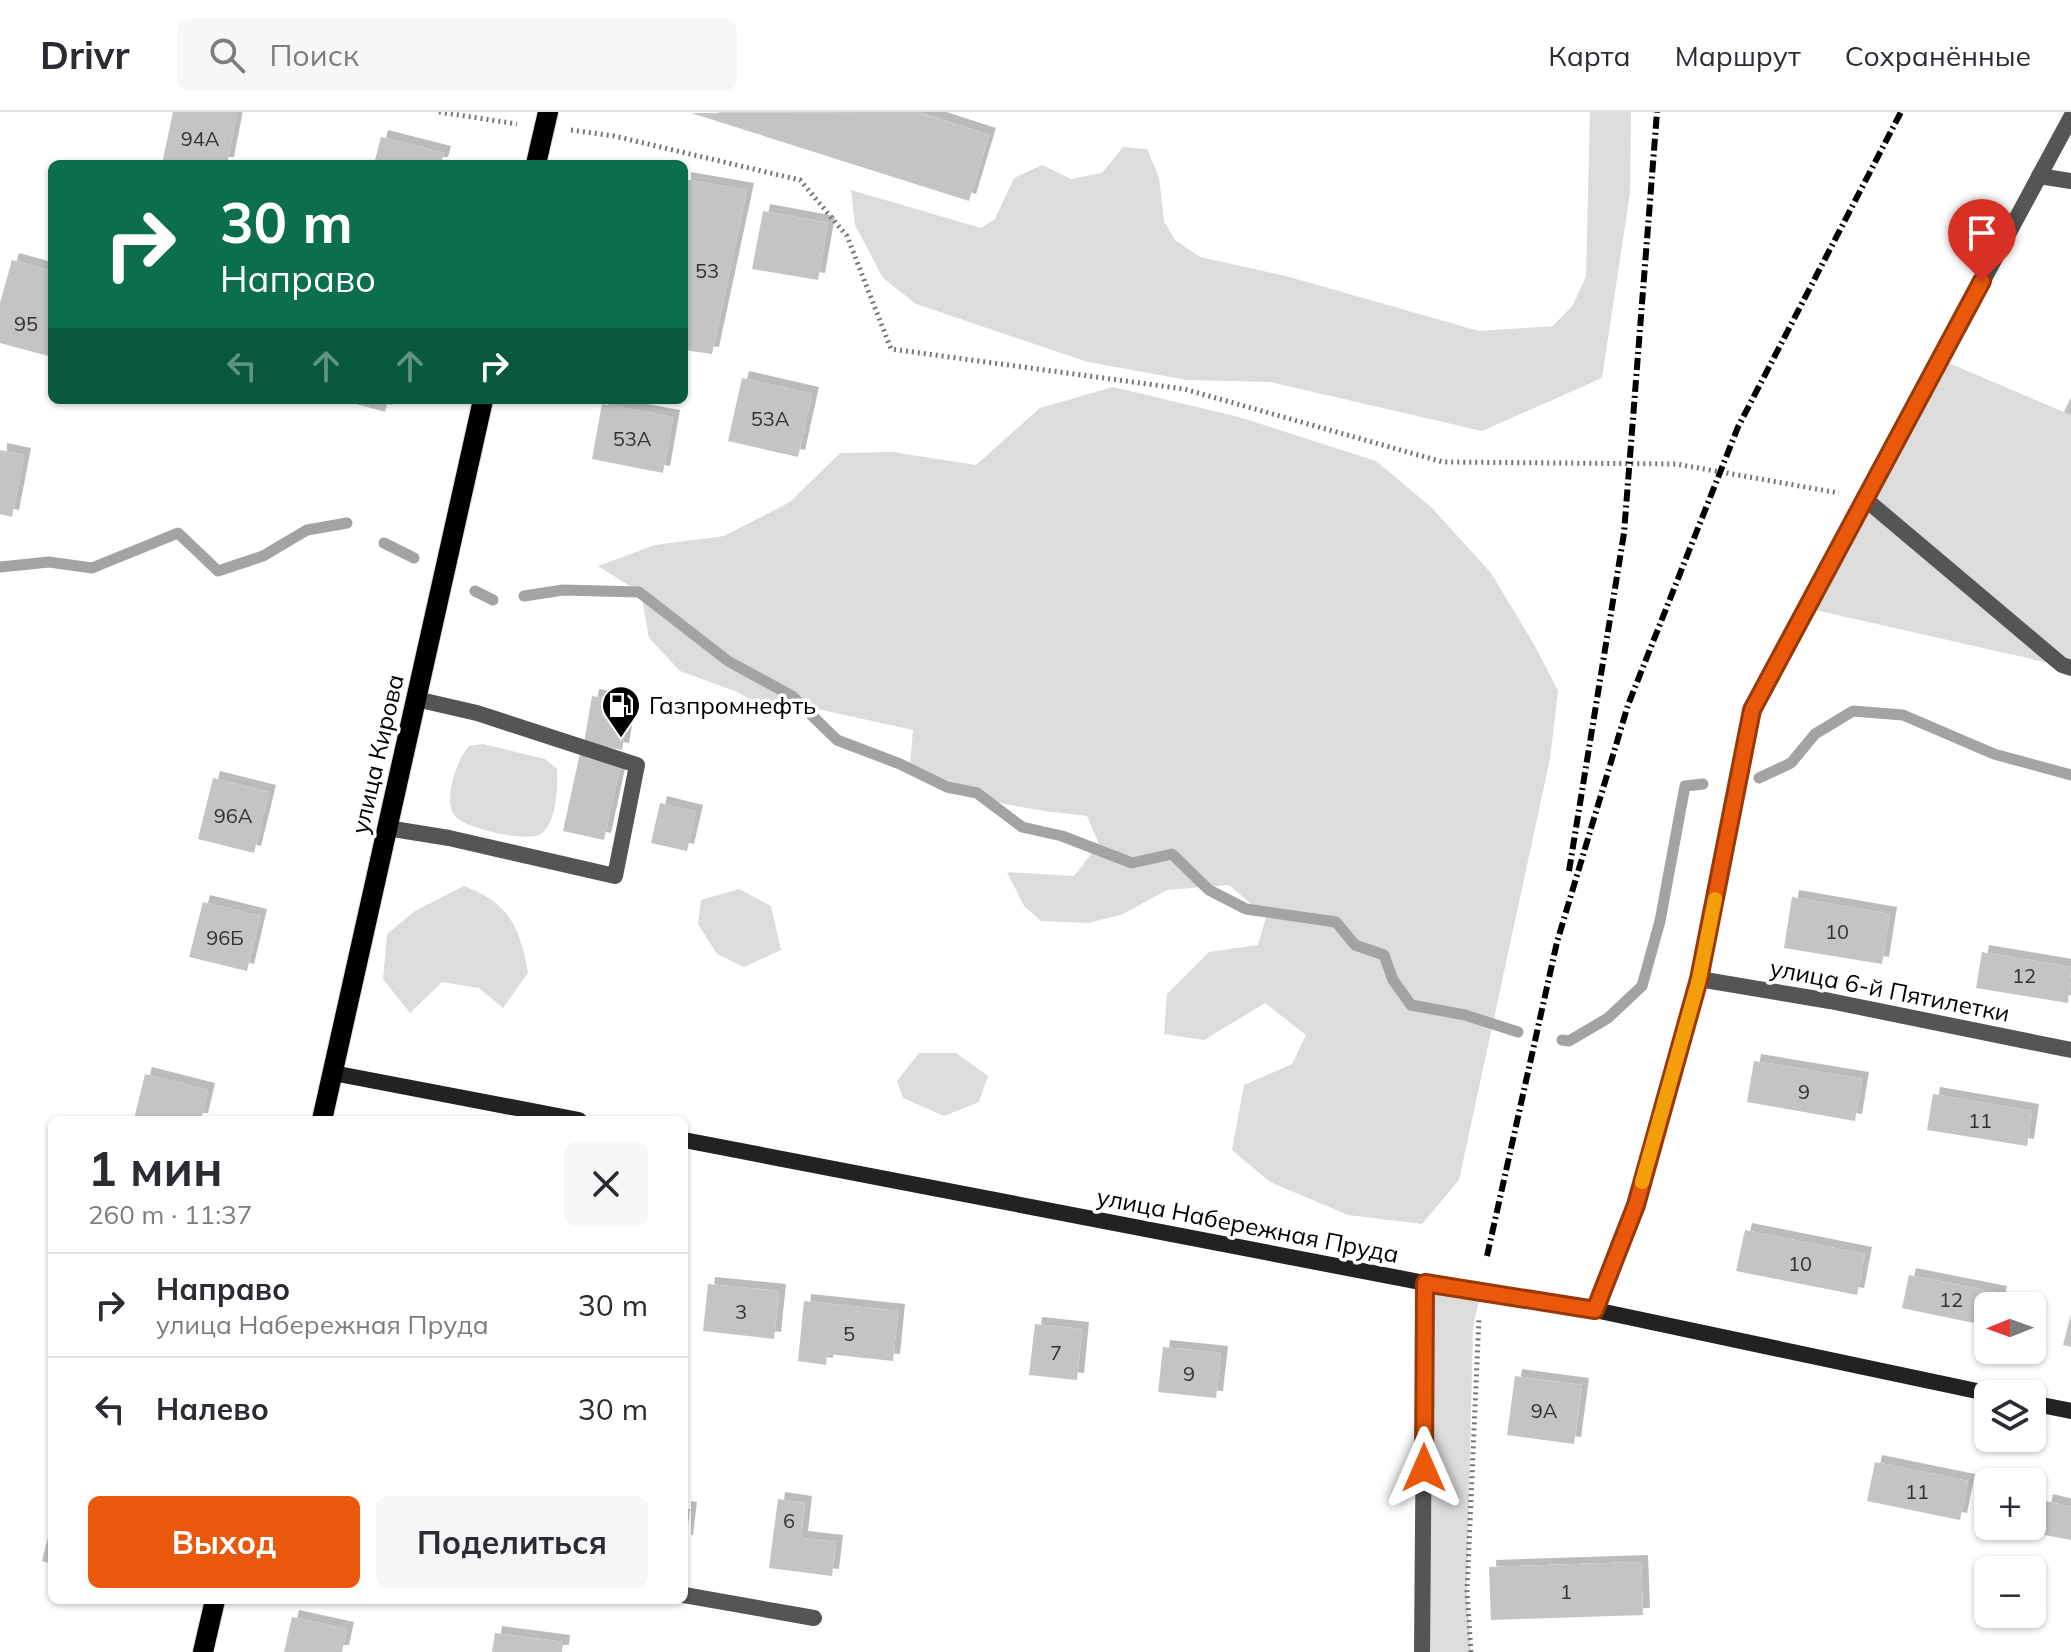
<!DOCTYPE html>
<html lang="ru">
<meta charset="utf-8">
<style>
:root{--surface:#fff;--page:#f7f7f7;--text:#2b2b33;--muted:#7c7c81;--line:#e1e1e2;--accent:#ea580c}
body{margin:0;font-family:Mulish,sans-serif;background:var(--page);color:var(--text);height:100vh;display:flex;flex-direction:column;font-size:30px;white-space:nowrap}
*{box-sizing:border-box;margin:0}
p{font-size:26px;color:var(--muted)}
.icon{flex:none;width:44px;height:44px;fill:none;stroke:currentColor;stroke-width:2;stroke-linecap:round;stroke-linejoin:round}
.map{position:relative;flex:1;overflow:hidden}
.side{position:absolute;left:48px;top:1004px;width:640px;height:488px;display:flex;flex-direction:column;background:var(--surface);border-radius:12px;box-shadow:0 2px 6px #0004}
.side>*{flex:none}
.hud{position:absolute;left:48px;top:48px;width:640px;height:244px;border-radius:12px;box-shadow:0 2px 6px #0004;background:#0b6e4f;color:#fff;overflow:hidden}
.needle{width:52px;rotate:269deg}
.buttons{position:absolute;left:1974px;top:1180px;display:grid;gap:16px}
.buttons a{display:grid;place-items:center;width:72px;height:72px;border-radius:12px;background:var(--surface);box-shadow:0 2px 6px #0004;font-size:40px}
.pin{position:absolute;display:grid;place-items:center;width:68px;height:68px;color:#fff;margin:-82px -34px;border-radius:50% 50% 50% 0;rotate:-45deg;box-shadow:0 0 8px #0007}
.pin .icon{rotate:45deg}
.me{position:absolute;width:88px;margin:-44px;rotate:0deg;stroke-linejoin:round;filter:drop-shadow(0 0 6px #0008)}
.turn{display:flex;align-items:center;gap:28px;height:168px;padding:0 40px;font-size:36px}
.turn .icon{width:104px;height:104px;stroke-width:2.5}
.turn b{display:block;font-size:56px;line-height:68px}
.lanes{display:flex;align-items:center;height:76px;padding:0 40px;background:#0003;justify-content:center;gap:40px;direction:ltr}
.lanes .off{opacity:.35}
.round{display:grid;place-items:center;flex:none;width:84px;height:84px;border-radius:12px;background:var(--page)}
.headline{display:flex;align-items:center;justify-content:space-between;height:136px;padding:0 40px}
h1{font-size:48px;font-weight:700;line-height:60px}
.button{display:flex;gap:16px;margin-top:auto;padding:16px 40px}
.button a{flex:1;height:92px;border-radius:12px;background:var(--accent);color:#fff;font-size:32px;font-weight:700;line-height:92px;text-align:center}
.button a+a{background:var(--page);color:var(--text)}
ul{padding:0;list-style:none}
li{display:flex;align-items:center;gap:24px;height:104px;padding:0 40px;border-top:2px solid var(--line)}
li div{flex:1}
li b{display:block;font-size:30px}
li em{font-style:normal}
header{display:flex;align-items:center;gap:48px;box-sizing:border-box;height:112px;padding:0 40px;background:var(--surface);border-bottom:2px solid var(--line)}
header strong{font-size:38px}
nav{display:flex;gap:44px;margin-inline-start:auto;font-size:28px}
.search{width:560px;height:72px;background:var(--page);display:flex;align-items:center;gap:20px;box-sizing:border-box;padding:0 28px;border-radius:12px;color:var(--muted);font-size:30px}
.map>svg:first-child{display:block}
.green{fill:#dcdcdc}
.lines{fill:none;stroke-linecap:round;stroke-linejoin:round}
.stream{stroke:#a3a3a3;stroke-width:11}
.building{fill:#c4c4c4;filter:url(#shadow)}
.primary-casing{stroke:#dbdbdb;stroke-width:22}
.path{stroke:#777;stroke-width:5;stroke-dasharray:2 4;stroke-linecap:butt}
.lane{stroke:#555;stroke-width:16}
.street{stroke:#555;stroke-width:16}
.secondary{stroke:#222;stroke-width:16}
.primary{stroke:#000;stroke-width:20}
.rail{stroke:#000;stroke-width:6;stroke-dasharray:12 4 2 4;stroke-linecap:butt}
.route-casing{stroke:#983908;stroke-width:20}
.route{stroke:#ea580c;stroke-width:14}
.slow{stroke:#f59e0b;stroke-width:14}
.labels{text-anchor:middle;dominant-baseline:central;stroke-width:7;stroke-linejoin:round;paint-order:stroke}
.number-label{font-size:20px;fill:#313131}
.poi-label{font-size:24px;fill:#000;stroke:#fff;text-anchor:start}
.street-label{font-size:24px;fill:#000;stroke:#fff}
</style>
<header>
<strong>Drivr</strong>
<div class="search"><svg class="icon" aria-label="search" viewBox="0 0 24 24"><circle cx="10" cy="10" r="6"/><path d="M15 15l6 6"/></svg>Поиск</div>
<nav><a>Карта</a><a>Маршрут</a><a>Сохранённые</a></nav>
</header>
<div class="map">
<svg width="2071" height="1540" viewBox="0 0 2071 1540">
<defs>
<filter id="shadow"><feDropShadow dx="7" dy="-7" stdDeviation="0" flood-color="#0004"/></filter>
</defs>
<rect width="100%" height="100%" fill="#fff"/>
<g class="green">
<path d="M 1590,0 L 1631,0 L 1630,81 L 1602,266 L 1482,319 L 1270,270 L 1187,268 L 1088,250 L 916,192 L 883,166 L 855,113 L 851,78 L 981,116 L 995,107 L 1014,66 L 1042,53 L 1071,67 L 1102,61 L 1123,35 L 1147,37 L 1159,65 L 1164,109 L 1175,128 L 1200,145 L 1286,164 L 1479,219 L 1553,214 L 1573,193 L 1586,164 Z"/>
<path d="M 1939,247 L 2071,303 L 2071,556 L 1806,496 Z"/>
<path d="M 1113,275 L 1239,305 L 1376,349 L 1432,396 L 1491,461 L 1535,534 L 1558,579 L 1550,647 L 1459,1068 L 1422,1112 L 1348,1103 L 1270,1070 L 1232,1038 L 1244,973 L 1292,952 L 1306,923 L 1265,891 L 1204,928 L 1164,922 L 1167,882 L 1209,840 L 1258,833 L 1266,805 L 1229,773 L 1167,778 L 1123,802 L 1089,811 L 1041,809 L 1024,794 L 1007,760 L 1074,764 L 1099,732 L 1087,704 C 1014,696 975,690 910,653 L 913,618 L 813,596 L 777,602 L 737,580 L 680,559 L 649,526 L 641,481 L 598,454 L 655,433 L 724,424 L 790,390 L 840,341 L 893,340 L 976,353 L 1040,296 Z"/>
<path d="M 483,632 L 545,647 L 557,657 C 558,674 557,710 541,722 C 528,731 462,716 454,703 C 443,687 457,647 469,634 Z"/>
<path d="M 464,774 C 510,791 520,816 528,861 L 503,896 L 479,876 L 442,870 L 410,901 L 383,867 L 387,822 L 415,799 Z"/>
<path d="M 739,777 L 771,794 L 781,838 L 744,855 L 717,842 L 698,812 L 701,788 Z"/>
<path d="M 919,941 L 956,941 L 988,964 L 979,990 L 944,1004 L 903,986 L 897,969 Z"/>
<path d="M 1425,1171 L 1481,1180 L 1473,1215 L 1467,1479 L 1471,1540 L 1422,1540 Z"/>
</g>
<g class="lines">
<g class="stream">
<path d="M 384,431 L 414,446"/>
<path d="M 0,455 L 49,450 L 92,456 L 178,421 L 218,459 L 263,444 L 307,418 L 347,411"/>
<path d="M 475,479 L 493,488"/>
<path d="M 524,484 L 563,478 L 639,480 L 728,549 L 792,584 L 837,628 L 900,652 L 947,675 L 977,681 L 1022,715 L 1062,724 L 1132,751 L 1172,742 L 1209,778 L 1246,797 L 1336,810 L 1355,833 L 1384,843 L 1393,868 L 1411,893 L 1465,903 L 1518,920"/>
<path d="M 1759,666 L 1791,651 L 1815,622 L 1853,599 L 1903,603 L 1994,642 L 2071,663"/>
<path d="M 1562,928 L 1569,929 L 1608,906 L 1642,874 L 1660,809 L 1685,674 L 1703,672"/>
</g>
</g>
<g class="building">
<path d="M 173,0 L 237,0 L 227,52 L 162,52 Z"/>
<path d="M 918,0 L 989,23 L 969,89 L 691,1 Z"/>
<path d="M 381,25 L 444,41 L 441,52 L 374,52 Z"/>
<path d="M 684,67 L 747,78 L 712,242 L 684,238 Z"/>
<path d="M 763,99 L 828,111 L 818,168 L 752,157 Z"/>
<path d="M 12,148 L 52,159 L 52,245 L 0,231 L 0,191 Z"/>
<path d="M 742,266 L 812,282 L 798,345 L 728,329 Z"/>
<path d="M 2071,285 L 2071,303 L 2064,300 Z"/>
<path d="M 342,288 L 388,288 L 385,300 Z"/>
<path d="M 602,292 L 673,305 L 663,361 L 592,347 Z"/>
<path d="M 0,338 L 24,343 L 12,405 L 0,402 Z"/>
<path d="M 592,584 L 630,590 L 622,638 L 584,631 Z"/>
<path d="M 580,641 L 621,650 L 604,728 L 563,719 Z"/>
<path d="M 213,666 L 269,680 L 254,741 L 198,727 Z"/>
<path d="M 660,691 L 696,700 L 687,739 L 651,731 Z"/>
<path d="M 1792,785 L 1890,802 L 1882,852 L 1784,836 Z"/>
<path d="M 203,790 L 260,804 L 247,859 L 189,845 Z"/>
<path d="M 1982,840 L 2071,855 L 2068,891 L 1976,876 Z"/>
<path d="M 1754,949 L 1862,967 L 1855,1009 L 1747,990 Z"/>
<path d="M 145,962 L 208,978 L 201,1008 L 134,1007 Z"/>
<path d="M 1933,982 L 2032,999 L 2027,1034 L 1927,1018 Z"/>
<path d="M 1745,1118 L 1865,1142 L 1857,1183 L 1736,1159 Z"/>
<path d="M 1909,1163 L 2000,1181 L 1997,1194 L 1988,1194 L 1988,1214 L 1902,1196 Z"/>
<path d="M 708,1172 L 779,1179 L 774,1227 L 703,1219 Z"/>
<path d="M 804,1189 L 898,1199 L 893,1249 L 827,1242 L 826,1253 L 798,1249 Z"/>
<path d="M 2071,1202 L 2071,1235 L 2063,1233 Z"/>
<path d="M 1035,1212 L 1082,1217 L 1077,1268 L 1029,1263 Z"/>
<path d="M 1163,1235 L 1221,1241 L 1216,1286 L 1158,1280 Z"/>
<path d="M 1515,1264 L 1582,1273 L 1574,1332 L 1507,1323 Z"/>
<path d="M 1875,1350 L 1968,1369 L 1960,1408 L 1867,1389 Z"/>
<path d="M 778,1387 L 805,1391 L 801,1426 L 836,1430 L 832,1464 L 769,1456 Z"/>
<path d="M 2046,1389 L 2071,1395 L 2071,1428 L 2039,1422 Z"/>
<path d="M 684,1396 L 690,1397 L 686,1430 L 684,1430 Z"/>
<path d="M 51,1413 L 52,1413 L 52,1452 L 42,1449 Z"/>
<path d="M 1641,1450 L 1643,1503 L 1491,1508 L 1489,1455 Z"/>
<path d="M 292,1505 L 347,1517 L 342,1540 L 284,1540 Z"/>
<path d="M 495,1521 L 563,1530 L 562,1540 L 492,1540 Z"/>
</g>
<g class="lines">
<g class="primary-casing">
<g id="primary">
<path d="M 536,52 L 548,0"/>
<path d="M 322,1008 L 483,288"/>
<path d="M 203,1540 L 215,1488"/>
</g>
</g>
<g class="path">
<path d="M 439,0 L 517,12"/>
<path d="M 571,18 L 614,24 L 800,68 L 847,124 L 891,237 L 1184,277 L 1443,350 L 1676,352 L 1839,381"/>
<path d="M 1471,1540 L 1467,1479 L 1479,1205"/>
</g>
<g class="lane">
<path d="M 2039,64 L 2071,69"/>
<path d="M 387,716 L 449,726 L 615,764 L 637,653 L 477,601 L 416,587"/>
</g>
<g class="street">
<path d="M 1864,386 L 2062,553 L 2071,556"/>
<path d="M 1699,867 L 1830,889 L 2071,938"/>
<path d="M 1595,1198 L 1636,1093 L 1699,867 L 1752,598 L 2071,5"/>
<path d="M 684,1483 L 814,1506"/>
<path d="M 1422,1540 L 1425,1171"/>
</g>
<g class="secondary">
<path d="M 333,961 L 579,1008"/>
<path d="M 684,1028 L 1425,1171 L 1595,1198 L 1991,1282"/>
<path d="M 2032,1291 L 2071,1299"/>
</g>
<use href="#primary" class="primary"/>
<g class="rail">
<path d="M 1569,759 L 1624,421 L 1657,0"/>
<path d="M 1487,1144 L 1557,830 L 1628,593 L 1738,315 L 1901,0"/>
</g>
</g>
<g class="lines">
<g class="route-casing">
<path id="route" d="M 1424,1356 L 1425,1171 L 1595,1198 L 1636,1093 L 1699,867 L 1752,598 L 1982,169"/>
</g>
<use href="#route" class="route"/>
<path class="slow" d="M 1642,1070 L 1699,867 L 1715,787"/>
</g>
<defs>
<g id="fuel-pin" transform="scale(2)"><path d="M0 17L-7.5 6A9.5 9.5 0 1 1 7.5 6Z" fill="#000" stroke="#fff"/><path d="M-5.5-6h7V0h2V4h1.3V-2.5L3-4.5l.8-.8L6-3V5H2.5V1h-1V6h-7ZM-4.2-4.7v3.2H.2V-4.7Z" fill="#fff"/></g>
</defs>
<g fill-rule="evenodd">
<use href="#fuel-pin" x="621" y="593"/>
</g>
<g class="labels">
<g class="number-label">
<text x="200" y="26">94А</text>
<text x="707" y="158">53</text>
<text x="26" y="211">95</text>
<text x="770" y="306">53А</text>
<text x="632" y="326">53А</text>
<text x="233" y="703">96А</text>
<text x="1837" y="819">10</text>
<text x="225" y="825">96Б</text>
<text x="2024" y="863">12</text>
<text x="1804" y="979">9</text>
<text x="1980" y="1008">11</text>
<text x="1800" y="1151">10</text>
<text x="1951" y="1187">12</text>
<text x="741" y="1199">3</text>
<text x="849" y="1221">5</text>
<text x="1056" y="1240">7</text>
<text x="1189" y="1261">9</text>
<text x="1544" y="1298">9А</text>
<text x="1917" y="1379">11</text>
<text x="789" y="1408">6</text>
<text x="1566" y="1479">1</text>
</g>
<g class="poi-label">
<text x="649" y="593">Газпромнефть</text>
</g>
<g class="street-label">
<text transform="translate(377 642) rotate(-77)">улица Кирова</text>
<text transform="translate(1890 878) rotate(11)">улица 6-й Пятилетки</text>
<text transform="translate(1248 1113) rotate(11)">улица Набережная Пруда</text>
</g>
</g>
</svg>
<div class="buttons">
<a><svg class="needle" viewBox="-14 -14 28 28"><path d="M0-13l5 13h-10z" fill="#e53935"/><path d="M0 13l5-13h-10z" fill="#7c7c81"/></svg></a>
<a><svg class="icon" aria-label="layers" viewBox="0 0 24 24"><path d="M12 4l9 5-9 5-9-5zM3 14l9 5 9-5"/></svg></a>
<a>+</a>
<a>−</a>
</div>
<div class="pin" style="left:1982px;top:169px;background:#d93025"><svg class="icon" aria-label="arrive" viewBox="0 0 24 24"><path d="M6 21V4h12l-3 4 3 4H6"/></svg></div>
<svg class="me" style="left:1424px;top:1356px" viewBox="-20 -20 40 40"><path d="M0-17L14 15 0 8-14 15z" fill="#ea580c" stroke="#fff" stroke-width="4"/></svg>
<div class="hud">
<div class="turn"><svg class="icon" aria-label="right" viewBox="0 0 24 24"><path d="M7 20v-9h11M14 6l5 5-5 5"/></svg><div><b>30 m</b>Направо</div></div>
<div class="lanes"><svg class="icon off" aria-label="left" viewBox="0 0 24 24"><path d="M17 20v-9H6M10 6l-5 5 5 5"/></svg><svg class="icon off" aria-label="ahead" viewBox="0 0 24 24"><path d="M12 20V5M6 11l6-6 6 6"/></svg><svg class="icon off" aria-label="ahead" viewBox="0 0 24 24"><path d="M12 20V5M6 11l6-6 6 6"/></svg><svg class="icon" aria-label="right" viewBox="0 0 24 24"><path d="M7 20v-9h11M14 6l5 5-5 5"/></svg></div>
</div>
<section class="side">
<div class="headline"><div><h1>1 мин</h1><p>260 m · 11:37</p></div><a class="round"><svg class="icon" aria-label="close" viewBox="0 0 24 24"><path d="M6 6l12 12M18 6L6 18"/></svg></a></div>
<ul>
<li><svg class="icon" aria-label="right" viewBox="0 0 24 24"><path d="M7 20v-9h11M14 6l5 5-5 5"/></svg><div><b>Направо</b><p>улица Набережная Пруда</p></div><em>30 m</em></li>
<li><svg class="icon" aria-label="left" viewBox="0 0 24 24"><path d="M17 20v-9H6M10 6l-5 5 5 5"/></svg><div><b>Налево</b></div><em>30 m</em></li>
</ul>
<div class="button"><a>Выход</a><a>Поделиться</a></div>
</section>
</div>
